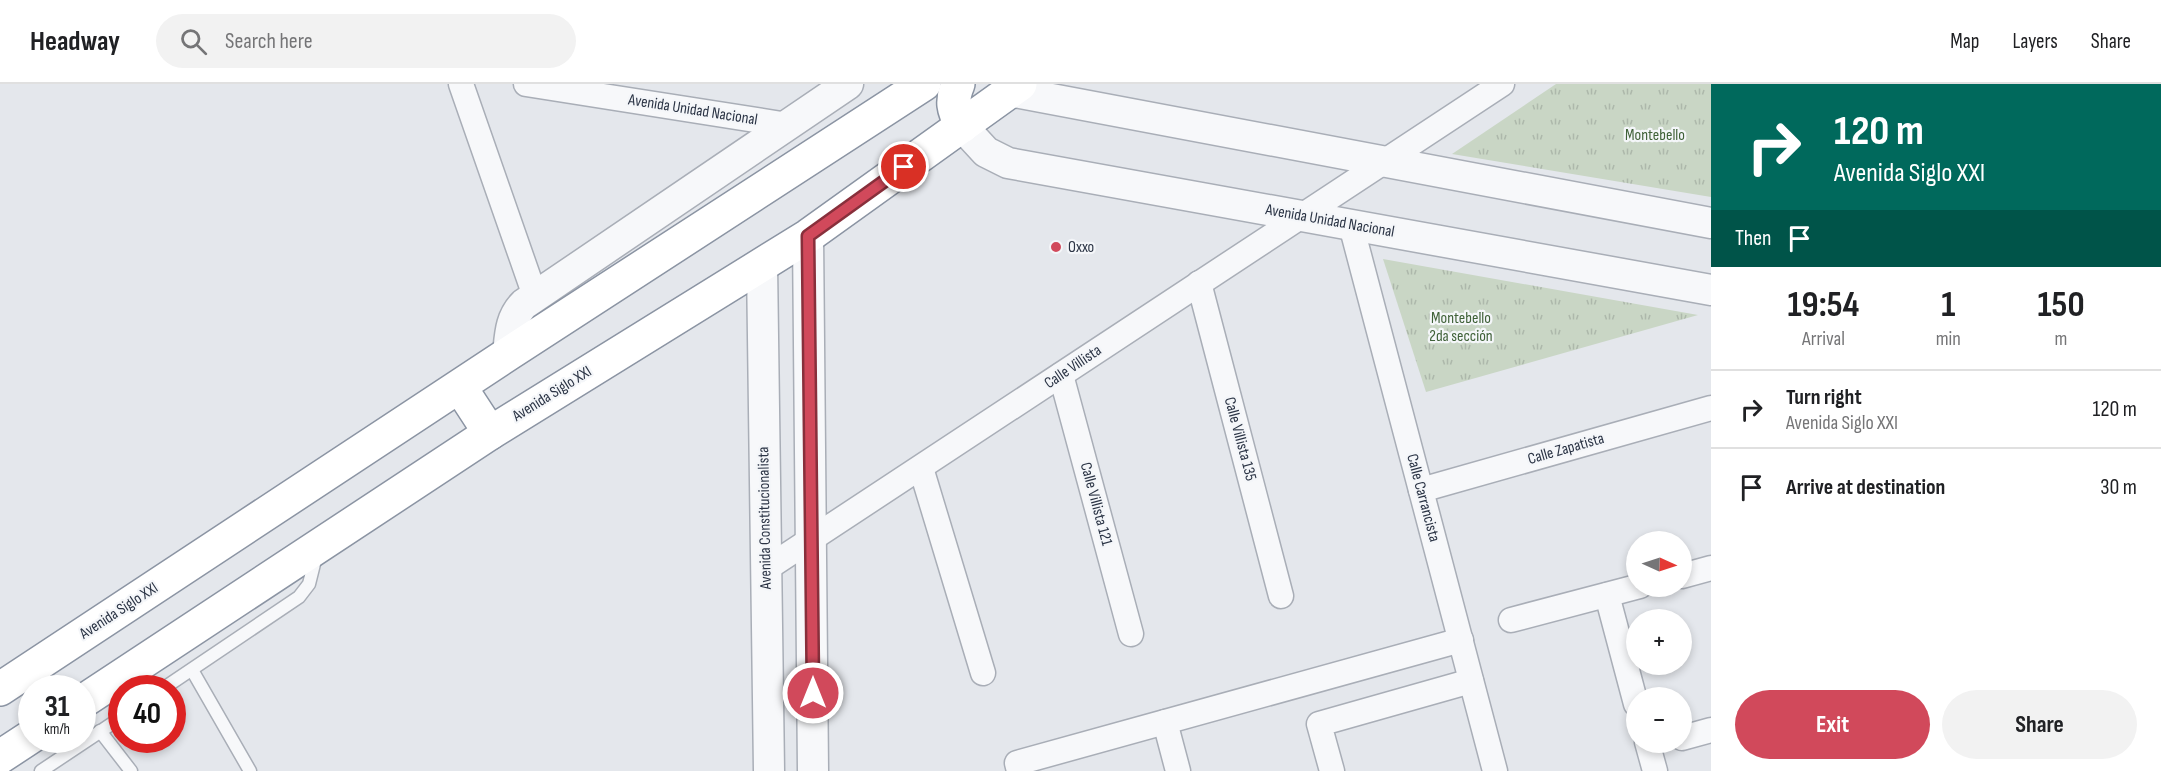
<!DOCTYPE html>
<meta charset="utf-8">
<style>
:root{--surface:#fff;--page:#f2f2f2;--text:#202124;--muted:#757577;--line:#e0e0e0;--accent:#d1495b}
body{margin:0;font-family:"Sofia Sans Condensed",sans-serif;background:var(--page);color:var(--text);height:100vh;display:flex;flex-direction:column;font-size:22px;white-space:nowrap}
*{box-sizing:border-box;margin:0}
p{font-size:20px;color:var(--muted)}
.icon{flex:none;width:33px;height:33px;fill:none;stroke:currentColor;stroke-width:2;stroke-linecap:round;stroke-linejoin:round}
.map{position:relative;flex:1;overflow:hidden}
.details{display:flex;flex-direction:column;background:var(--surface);width:450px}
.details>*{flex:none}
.banner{background:#00695c;color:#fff;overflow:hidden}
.needle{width:39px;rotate:93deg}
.tools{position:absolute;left:1626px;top:447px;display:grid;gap:12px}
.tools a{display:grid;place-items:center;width:66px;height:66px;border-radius:50%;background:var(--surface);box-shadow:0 3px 9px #0003;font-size:30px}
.speed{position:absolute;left:18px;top:591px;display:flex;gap:12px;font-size:30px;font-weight:700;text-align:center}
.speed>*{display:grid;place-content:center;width:78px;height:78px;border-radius:50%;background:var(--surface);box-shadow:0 3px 9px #0003;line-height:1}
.speed small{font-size:15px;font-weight:400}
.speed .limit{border:9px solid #d22;background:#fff;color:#111}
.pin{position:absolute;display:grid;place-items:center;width:51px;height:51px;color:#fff;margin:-26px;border:3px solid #fff;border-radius:50%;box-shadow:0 2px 6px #0007}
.me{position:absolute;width:66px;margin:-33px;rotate:0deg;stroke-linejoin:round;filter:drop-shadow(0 0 4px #0008)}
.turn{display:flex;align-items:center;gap:21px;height:126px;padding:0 24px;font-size:27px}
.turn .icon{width:78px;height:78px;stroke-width:2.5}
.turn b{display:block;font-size:42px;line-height:51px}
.then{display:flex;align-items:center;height:57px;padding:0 24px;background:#0003;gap:12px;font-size:22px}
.eta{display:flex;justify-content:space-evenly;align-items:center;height:102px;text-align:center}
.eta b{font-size:36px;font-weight:700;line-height:42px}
.primary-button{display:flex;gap:12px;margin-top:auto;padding:12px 24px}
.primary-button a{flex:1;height:69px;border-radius:36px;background:var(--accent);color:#fff;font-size:24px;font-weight:700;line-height:69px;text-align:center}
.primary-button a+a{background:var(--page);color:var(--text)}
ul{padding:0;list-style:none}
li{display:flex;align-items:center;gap:18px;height:78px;padding:0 24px;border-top:2px solid var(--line)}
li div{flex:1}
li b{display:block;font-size:22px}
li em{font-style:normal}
header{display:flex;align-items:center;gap:36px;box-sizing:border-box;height:84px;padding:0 30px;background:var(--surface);border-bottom:2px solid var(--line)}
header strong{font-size:28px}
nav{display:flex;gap:33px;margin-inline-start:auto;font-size:21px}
.search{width:420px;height:54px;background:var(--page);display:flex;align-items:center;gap:15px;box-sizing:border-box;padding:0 21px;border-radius:33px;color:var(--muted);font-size:22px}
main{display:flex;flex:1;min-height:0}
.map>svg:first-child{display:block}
.grass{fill:url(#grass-tufts)}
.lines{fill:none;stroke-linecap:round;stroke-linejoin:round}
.service-casing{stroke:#a9aeb7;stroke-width:15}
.minor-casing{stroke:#a9aeb7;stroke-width:27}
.tertiary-casing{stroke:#a9aeb7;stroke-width:33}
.trunk-casing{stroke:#8b94a3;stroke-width:36}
.service{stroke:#f7f8fa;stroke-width:12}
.minor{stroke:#f7f8fa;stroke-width:24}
.tertiary{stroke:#f7f8fa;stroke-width:30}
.trunk{stroke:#fff;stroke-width:33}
.route-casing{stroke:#882f3b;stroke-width:15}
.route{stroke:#d1495b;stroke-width:10}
.poi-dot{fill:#d1495b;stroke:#f4f6f9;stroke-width:2}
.labels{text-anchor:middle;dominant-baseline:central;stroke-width:4.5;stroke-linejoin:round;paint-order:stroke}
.street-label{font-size:16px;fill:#2b3445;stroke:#f4f6f9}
.park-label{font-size:16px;fill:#3f6138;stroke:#f4f6f9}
.poi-label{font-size:16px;fill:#2b3445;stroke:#f4f6f9;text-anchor:start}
</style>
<header>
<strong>Headway</strong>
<div class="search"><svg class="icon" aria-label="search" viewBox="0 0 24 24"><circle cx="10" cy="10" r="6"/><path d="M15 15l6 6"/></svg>Search here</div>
<nav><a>Map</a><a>Layers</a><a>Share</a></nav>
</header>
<main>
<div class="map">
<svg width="1711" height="687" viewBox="0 0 1711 687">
<defs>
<pattern id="grass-tufts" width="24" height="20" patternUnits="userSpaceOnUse" patternTransform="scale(1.5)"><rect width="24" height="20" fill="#c9d6c5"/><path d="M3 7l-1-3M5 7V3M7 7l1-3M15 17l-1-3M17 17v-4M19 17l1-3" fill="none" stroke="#adb8ab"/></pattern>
</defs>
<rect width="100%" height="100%" fill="#e4e7ec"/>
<g class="grass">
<path d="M 1556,0 L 1711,0 L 1711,113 L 1452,70 Z"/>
<path d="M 1383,175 L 1698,231 L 1426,308 Z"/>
</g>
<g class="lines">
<g class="service-casing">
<g id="service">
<path d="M 192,586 L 250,687"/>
<path d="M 164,604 L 299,513 L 309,500 L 316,472"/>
<path d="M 100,647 L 131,687"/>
<path d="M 41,687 L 122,633"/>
</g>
</g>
<g class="minor-casing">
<g id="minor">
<path d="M 461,0 L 535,212"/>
<path d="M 526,0 L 788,41"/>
<path d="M 1351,141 L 1495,687"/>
<path d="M 1199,199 L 1281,512"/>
<path d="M 1061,291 L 1131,550"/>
<path d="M 921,384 L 983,589"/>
<path d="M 1421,406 L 1711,324"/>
<path d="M 766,485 L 1502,0"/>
<path d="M 1682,492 L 1711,484"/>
<path d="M 1607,511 L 1636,620"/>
<path d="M 1511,536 L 1640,502"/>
<path d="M 1165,638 L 1178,687"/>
<path d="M 1682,654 L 1711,646"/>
<path d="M 1647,658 L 1655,687"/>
<path d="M 1019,687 L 1017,679 L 1461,556"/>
<path d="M 1332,687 L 1319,640 L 1471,597"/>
</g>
</g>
<g class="tertiary-casing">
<g id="tertiary">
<path d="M 1009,7 L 1711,139"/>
<path d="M 962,42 L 986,68 L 1008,79 L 1711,206"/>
<path d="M 808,152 L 813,687"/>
<path d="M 762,180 L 769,687"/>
<path d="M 508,270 C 510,251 510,234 524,220 L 848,0"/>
</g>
</g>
<g class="trunk-casing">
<g id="trunk">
<path d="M 958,0 C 951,17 953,26 962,42"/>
<path d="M 460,303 L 490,349"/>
<path d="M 0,605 L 508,270 L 924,0"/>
<path d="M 82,618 L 490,349 L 808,152 L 1020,0"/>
<path d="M 0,673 L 32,652"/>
</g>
</g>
<use href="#service" class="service"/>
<use href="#minor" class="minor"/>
<use href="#tertiary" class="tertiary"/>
<use href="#trunk" class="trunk"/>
</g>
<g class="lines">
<g class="route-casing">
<path id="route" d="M 813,609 L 808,152 L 904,83"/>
</g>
<use href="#route" class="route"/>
</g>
<circle class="poi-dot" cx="1056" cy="163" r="6"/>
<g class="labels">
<g class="street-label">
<text transform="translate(693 26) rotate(9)">Avenida Unidad Nacional</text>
<text transform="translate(1330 137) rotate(10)">Avenida Unidad Nacional</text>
<text transform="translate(1073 283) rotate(-34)">Calle Villista</text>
<text transform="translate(552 310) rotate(-32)">Avenida Siglo XXI</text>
<text transform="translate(1240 355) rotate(75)">Calle Villista 135</text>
<text transform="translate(1566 365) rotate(-16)">Calle Zapatista</text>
<text transform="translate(1423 414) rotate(75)">Calle Carrancista</text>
<text transform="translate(1096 420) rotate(75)">Calle Villista 121</text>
<text transform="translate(765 434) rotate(-91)">Avenida Constitucionalista</text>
<text transform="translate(119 527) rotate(-33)">Avenida Siglo XXI</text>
</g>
<g class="park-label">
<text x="1655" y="51">Montebello</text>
<text x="1461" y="234">Montebello<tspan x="1461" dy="18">2da sección</tspan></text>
</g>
<g class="poi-label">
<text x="1068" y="163">Oxxo</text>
</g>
</g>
</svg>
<div class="tools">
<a><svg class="needle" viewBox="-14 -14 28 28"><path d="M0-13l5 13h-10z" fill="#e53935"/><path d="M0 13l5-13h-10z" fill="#757577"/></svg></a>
<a>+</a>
<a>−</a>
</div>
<div class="speed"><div>31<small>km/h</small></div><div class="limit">40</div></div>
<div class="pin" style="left:904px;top:83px;background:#d93025"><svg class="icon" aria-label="arrive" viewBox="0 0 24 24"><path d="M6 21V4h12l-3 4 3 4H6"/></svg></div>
<svg class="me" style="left:813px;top:609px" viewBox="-20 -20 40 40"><circle r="17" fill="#d1495b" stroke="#fff" stroke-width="3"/><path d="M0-11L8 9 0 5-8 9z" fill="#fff"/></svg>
</div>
<section class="details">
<div class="banner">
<div class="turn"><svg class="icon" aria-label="right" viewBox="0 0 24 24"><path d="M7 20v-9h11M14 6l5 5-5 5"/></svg><div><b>120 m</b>Avenida Siglo XXI</div></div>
<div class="then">Then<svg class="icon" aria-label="arrive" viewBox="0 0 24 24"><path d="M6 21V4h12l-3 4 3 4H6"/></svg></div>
</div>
<div class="eta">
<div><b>19:54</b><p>Arrival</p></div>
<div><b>1</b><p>min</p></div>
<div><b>150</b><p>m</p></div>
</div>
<ul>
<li><svg class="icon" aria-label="right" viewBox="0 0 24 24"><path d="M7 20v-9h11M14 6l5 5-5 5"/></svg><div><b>Turn right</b><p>Avenida Siglo XXI</p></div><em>120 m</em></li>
<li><svg class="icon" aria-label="arrive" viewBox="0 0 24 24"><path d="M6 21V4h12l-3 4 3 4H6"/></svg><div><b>Arrive at destination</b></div><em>30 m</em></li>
</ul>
<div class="primary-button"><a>Exit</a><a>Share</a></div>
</section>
</main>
